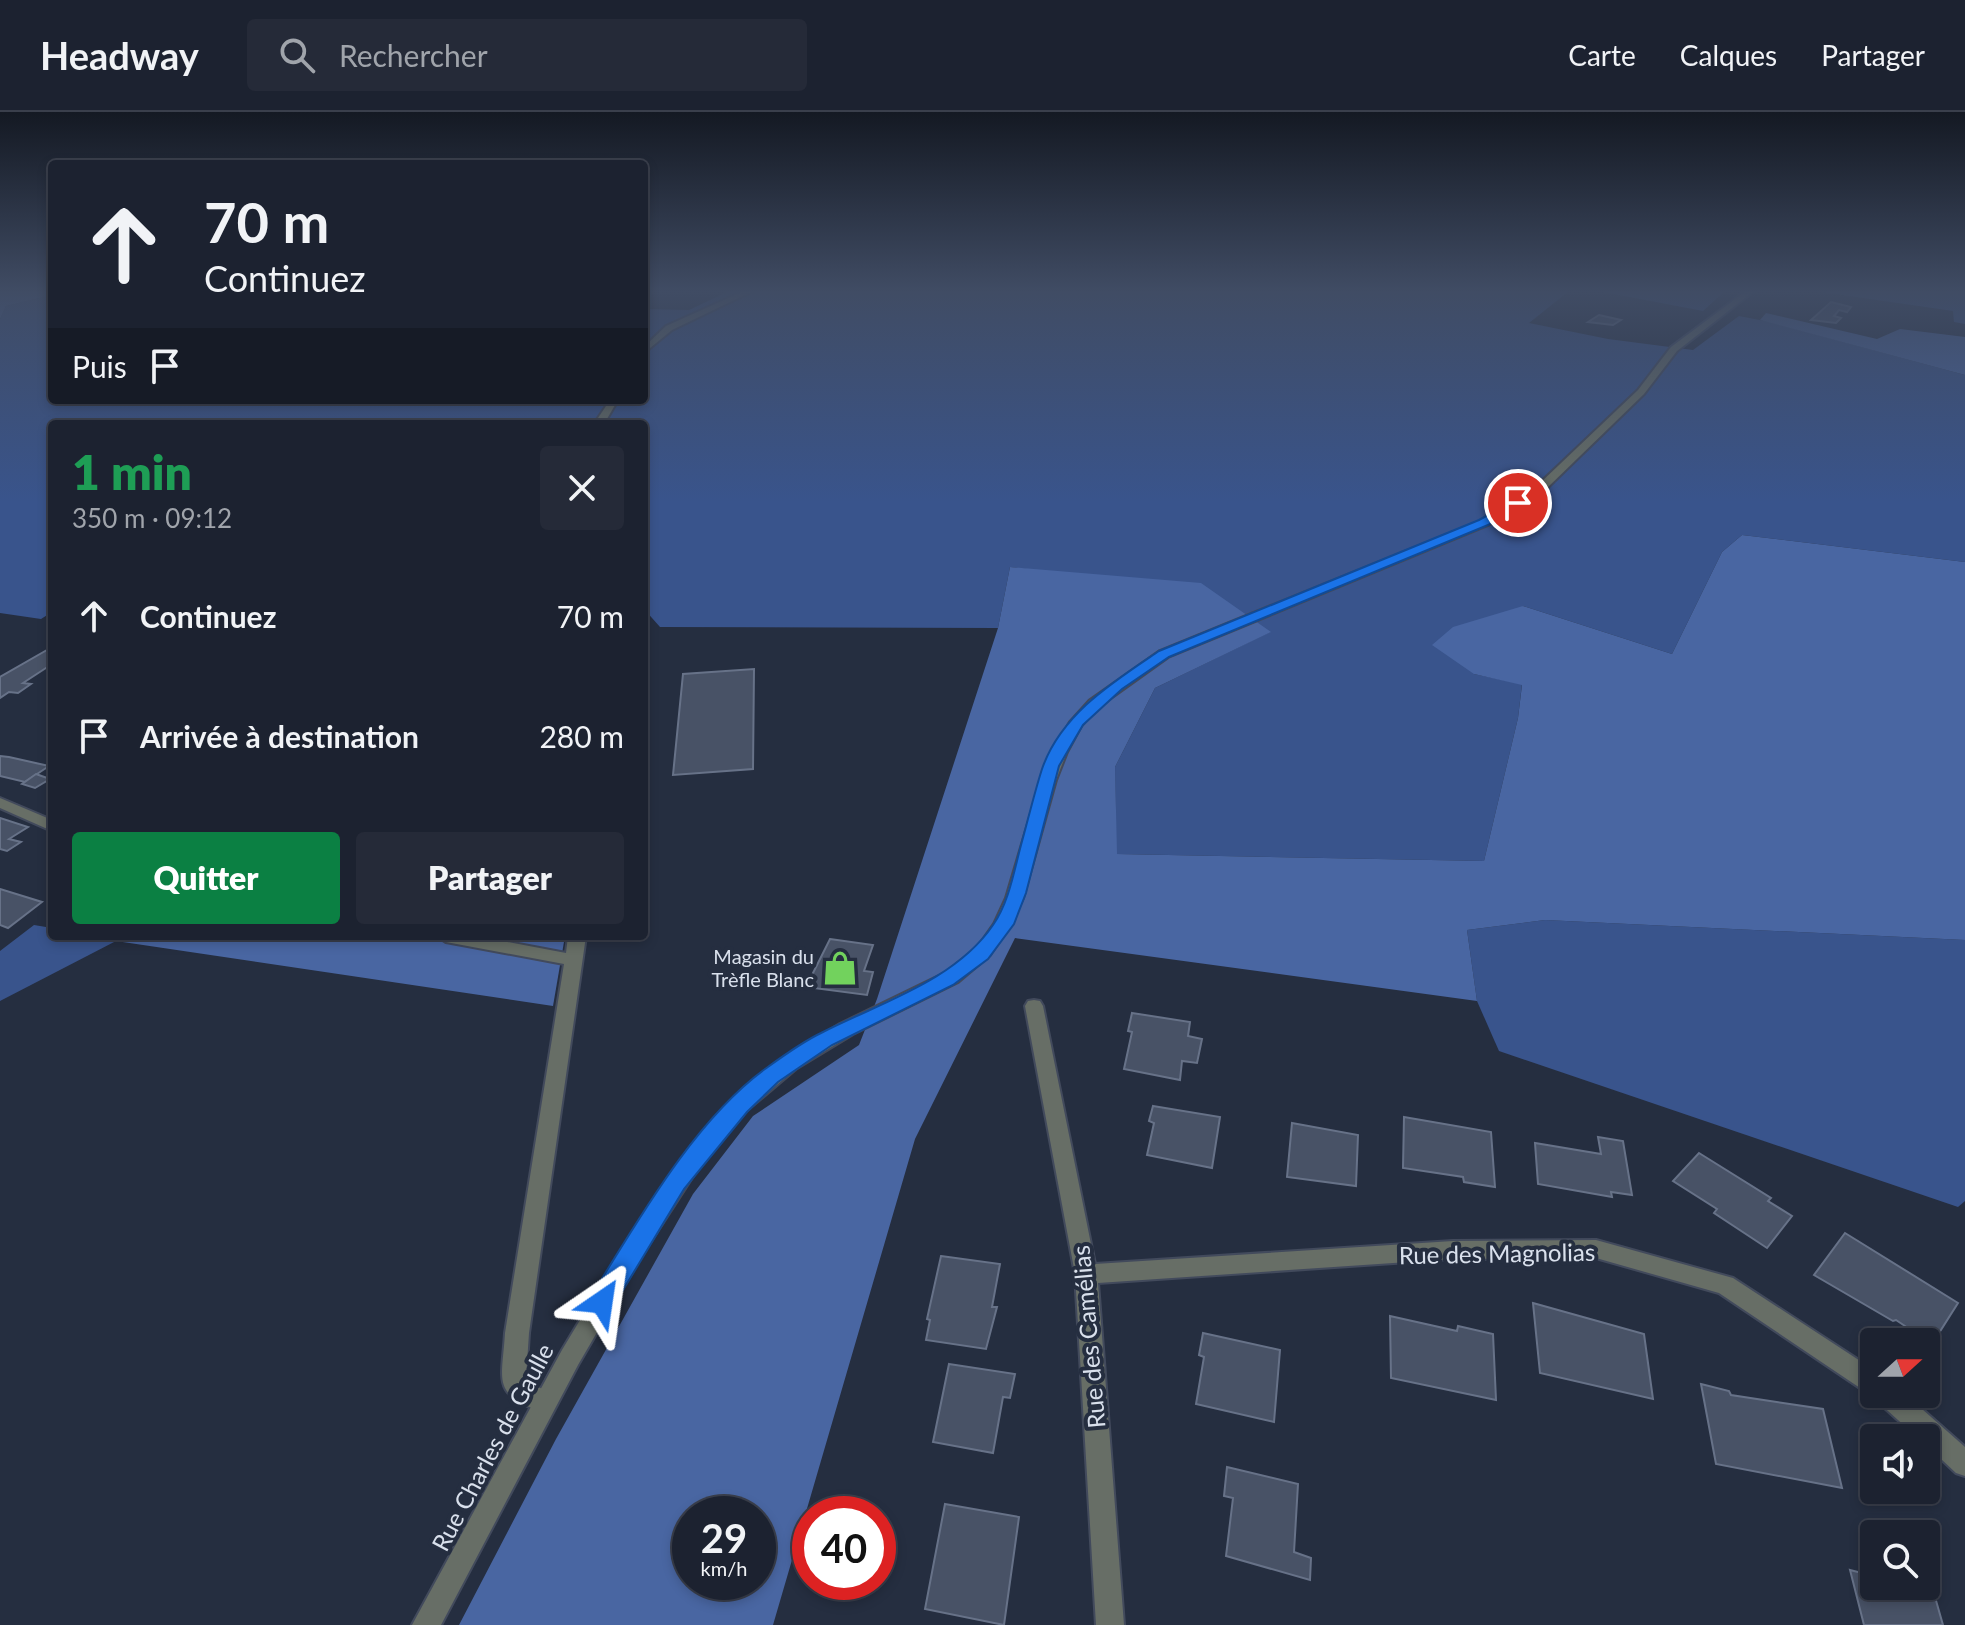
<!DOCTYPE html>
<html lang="fr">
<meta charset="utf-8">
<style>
:root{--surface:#1c2230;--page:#252a38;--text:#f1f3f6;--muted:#a0a4ab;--line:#3a3f4c;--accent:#0b8043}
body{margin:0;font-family:Lato,sans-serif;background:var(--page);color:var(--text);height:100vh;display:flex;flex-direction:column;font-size:30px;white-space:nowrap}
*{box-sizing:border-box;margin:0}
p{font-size:26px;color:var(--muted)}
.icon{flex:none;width:44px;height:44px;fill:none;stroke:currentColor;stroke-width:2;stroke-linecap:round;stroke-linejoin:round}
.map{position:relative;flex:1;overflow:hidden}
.side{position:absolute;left:48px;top:308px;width:600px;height:520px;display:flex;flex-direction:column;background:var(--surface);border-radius:8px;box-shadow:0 4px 12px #0003,0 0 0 2px var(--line)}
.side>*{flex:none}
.guide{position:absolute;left:48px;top:48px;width:600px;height:244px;border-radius:8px;box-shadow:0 4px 12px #0003,0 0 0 2px var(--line);background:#1c2230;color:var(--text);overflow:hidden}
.needle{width:52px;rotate:69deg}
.fabs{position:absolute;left:1860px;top:1216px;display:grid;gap:16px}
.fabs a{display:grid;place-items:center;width:80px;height:80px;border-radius:8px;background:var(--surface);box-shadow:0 4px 12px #0003,0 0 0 2px var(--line);font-size:40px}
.speed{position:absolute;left:672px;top:1384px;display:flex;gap:16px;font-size:40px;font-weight:700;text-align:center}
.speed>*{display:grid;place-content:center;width:104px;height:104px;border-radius:50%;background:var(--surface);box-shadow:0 4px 12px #0003,0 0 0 2px var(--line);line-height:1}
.speed small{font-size:20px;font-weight:400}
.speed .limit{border:12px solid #d22;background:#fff;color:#111}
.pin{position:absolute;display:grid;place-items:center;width:68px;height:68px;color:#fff;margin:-34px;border:4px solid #fff;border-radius:50%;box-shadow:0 2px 8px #0007}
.me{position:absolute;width:88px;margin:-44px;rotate:32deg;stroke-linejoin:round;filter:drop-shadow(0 0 6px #0008)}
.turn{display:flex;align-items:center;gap:28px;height:168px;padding:0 24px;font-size:36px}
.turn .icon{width:104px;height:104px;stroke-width:2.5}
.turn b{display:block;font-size:56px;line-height:68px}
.then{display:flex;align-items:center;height:76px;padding:0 24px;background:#0003;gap:16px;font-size:30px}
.round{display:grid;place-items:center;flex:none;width:84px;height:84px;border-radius:8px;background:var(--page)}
.summary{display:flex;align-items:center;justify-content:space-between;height:136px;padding:0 24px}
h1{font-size:48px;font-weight:800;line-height:60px;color:#1e9e55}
.action{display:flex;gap:16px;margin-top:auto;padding:16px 24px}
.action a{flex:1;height:92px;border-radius:8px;background:var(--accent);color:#fff;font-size:32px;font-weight:800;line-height:92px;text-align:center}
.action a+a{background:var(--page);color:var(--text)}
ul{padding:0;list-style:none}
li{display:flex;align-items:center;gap:24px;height:120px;padding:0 24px}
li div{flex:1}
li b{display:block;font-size:30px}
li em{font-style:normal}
header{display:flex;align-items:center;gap:48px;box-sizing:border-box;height:112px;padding:0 40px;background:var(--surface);border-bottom:2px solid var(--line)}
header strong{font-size:38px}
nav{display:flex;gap:44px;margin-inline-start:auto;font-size:28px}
.search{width:560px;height:72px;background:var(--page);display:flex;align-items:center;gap:20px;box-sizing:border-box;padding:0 28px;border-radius:8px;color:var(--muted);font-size:30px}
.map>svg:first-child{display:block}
.green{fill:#39548c}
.forest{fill:#4966a2;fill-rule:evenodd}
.building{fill:#485266;stroke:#677288;stroke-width:2}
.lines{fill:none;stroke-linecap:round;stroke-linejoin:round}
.minor-casing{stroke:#424a5c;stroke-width:4}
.tertiary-casing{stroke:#424a5c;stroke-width:4}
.minor{fill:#676e66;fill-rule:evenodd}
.tertiary{fill:#676e66;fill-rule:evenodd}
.route{fill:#1a73e8;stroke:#114b97;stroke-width:2}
.labels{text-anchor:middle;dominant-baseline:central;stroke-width:8;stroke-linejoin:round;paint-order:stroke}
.poi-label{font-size:20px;fill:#d9e0ec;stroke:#252e40;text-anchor:end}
.near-street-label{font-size:24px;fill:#d9e0ec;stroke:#252e40}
</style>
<header>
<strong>Headway</strong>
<div class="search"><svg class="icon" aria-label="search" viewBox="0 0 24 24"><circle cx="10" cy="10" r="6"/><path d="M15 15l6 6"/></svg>Rechercher</div>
<nav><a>Carte</a><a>Calques</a><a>Partager</a></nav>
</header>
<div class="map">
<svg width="1965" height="1513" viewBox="0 0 1965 1513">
<rect width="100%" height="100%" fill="#252e40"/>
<g class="green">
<path d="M 729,179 L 1569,179 L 1529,211 L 1608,227 L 1693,238 L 1739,204 L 1770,210 L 1965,263 L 1965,450 L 1742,423 L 1722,440 L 1672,542 L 1523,494 L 1474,562 L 1522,572 L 1518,606 L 1484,749 L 1116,742 L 1115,655 L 1155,576 L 1270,520 L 1062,461 L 1010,455 L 998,516 L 660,515 L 644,497 L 644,312 L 52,312 L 52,500 L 41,507 L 0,501 L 0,207 L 6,194 L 52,183 L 52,288 L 644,288 L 644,197 L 689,198 Z"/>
<path d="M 1598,179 L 1725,179 L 1703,199 Z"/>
<path d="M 1815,179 L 1965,179 L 1965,212 L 1954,210 L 1953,199 Z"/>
<path d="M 1545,808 L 1965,828 L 1965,1089 L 1958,1095 L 1499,939 L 1477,889 L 1467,818 Z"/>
<path d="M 34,813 L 52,816 L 52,824 L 89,824 L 116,829 L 0,889 L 0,839 Z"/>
</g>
<g class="forest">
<path d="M 0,179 L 52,179 L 52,183 L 6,194 L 0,207 Z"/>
<path d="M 1766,201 L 1877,227 L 1900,217 L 1965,225 L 1965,263 L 1760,208 Z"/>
<path d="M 1742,423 L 1965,450 L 1965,828 L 1545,808 L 1467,818 L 1477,889 L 1015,826 L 915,1027 L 773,1513 L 459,1513 L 556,1327 L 693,1082 L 753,1004 L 859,933 L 877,887 L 998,516 L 1010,455 L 1201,471 L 1271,520 L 1155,576 L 1115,655 L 1117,742 L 1484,749 L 1518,606 L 1522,573 L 1474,562 L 1432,533 L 1453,515 L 1523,494 L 1672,542 L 1722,440 ZM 690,1402 L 758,1402 L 758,1470 L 690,1470 Z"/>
<path d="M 122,824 L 565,824 L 553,894 L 116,829 Z"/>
</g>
<g class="building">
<path d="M 1831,190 L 1851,195 L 1847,200 L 1839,198 L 1834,204 L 1841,206 L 1836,211 L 1811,208 Z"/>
<path d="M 1599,203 L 1621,208 L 1613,213 L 1588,210 Z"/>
<path d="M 47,538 L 52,539 L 52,552 L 23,571 L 31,572 L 18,581 L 9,580 L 0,586 L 0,565 Z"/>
<path d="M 754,557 L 753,657 L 673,663 L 683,562 Z"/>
<path d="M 0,644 L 9,645 L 49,654 L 25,670 L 0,664 Z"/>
<path d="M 36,662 L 50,667 L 35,676 L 22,672 Z"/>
<path d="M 0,706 L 28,715 L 9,727 L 21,730 L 7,739 L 0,737 Z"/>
<path d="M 0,777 L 42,790 L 8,816 L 0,813 Z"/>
<path d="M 830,827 L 873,833 L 864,859 L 873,860 L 867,883 L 806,875 Z"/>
<path d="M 1132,901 L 1190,910 L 1188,924 L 1202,927 L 1197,951 L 1182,949 L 1180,968 L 1124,957 L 1132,920 L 1128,919 Z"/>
<path d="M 1153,994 L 1220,1005 L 1212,1056 L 1147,1043 L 1154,1011 L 1149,1009 Z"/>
<path d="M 1404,1005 L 1491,1020 L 1495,1075 L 1464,1070 L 1463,1065 L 1403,1056 Z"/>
<path d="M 1292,1011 L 1358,1023 L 1356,1074 L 1287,1065 Z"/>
<path d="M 1598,1025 L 1623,1029 L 1632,1083 L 1611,1080 L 1612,1085 L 1538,1072 L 1535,1031 L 1601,1042 Z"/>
<path d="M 1699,1041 L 1771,1086 L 1768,1089 L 1792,1104 L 1767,1136 L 1714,1101 L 1717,1097 L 1673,1069 Z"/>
<path d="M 1845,1121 L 1958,1191 L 1932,1232 L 1896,1208 L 1893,1209 L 1814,1163 Z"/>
<path d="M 941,1144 L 1000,1152 L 992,1195 L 997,1195 L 986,1237 L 926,1228 L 930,1208 L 927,1207 Z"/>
<path d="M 1533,1191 L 1644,1222 L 1653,1287 L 1540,1261 Z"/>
<path d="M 1390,1204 L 1457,1219 L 1458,1214 L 1493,1222 L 1496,1288 L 1391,1266 Z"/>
<path d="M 1203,1221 L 1280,1238 L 1274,1310 L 1196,1292 L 1204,1245 L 1199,1243 Z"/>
<path d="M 949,1252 L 1015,1262 L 1010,1286 L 1003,1285 L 993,1341 L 933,1330 Z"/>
<path d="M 1701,1272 L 1729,1279 L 1731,1283 L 1823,1297 L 1842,1376 L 1716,1352 Z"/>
<path d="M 1227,1355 L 1298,1372 L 1294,1440 L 1311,1446 L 1310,1468 L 1226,1444 L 1233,1386 L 1224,1384 Z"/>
<path d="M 945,1392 L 1019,1405 L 1004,1513 L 925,1497 Z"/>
<path d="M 1850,1458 L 1874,1464 L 1874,1474 L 1915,1474 L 1933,1478 L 1943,1513 L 1864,1513 Z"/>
</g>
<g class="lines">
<g class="minor-casing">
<g id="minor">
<path d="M 744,179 L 753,179 L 672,218 L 644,241 L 644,235 L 666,214 Z"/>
<path d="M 610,288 L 618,288 L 604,312 L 594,312 Z"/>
<path d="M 0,686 L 52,708 L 52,719 L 0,696 Z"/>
<path d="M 437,824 L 476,824 L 566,841 L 568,824 L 586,824 L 529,1221 L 526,1266 L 532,1273 L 554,1281 L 557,1289 L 554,1297 L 545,1301 C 491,1282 502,1271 505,1221 L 564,852 L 446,830 Z"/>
<path d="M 1034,888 L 1040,889 L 1043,894 L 1095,1152 L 1453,1129 L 1596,1128 L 1733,1166 L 1874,1258 L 1874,1282 L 1905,1282 L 1965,1335 L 1965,1364 L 1956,1361 L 1926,1333 L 1926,1326 L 1918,1326 L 1878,1290 L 1875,1283 L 1866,1280 L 1719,1181 L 1596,1146 L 1453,1147 L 1098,1171 L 1124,1513 L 1096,1513 L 1075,1162 L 1025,894 L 1028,889 Z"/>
</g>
</g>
<g class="tertiary-casing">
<path id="tertiary" d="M 1746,179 L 1754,179 L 1677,239 L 1644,282 L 1547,376 L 1488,413 L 1168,545 L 1098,595 L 1081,614 L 1067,640 L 1056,668 L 1023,786 L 1010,813 L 990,843 L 958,870 L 853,922 L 797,956 L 746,999 L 697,1058 L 642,1143 L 578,1253 L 441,1513 L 412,1513 L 562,1238 L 627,1130 L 683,1046 L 732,989 L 783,946 L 840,912 L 945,861 L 978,835 L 994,812 L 1006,786 L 1041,668 L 1053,640 L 1070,610 L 1089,589 L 1160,539 L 1480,409 L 1539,372 L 1638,278 L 1671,235 Z"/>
</g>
<use href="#minor" class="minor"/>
<use href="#tertiary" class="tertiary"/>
</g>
<linearGradient id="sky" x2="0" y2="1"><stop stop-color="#141923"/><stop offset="0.46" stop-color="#404c64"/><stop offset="1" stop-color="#404c64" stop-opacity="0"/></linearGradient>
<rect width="1965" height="390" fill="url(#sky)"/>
<path class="route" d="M 1514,389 L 1524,391 L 1488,413 L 1169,545 L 1122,577 L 1083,613 L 1059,654 L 1026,781 L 1014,812 L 988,847 L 953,873 L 832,933 L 778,970 L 747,1000 L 684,1077 L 611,1198 L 602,1201 L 593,1198 L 589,1190 L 593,1181 C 639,1107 694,1009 765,957 C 783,944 802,930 821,921 C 879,891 955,869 993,813 C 1009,790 1014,759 1021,733 C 1028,708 1034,682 1042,657 C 1061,602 1113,570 1159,539 L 1479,408 Z"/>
<defs>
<g id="shop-bare" transform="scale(2.76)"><path d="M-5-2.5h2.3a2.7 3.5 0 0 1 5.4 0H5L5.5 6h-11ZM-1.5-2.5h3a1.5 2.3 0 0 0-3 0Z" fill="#72d25d" stroke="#252e40" stroke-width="2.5" paint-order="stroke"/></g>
</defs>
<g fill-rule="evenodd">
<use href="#shop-bare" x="840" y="856"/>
</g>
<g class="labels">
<g class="poi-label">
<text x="814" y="844">Magasin du<tspan x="814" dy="23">Trèfle Blanc</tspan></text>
</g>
<g class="near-street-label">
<text transform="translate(1497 1141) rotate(-1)">Rue des Magnolias</text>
<text transform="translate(1088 1225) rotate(-95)">Rue des Camélias</text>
<text transform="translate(492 1335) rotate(-62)">Rue Charles de Gaulle</text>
</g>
</g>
</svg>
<div class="fabs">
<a><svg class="needle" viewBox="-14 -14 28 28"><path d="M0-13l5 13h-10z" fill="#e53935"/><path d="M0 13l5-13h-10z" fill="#a0a4ab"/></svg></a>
<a><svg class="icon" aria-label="sound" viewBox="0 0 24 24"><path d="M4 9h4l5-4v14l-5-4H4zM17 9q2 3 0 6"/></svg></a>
<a><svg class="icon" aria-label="search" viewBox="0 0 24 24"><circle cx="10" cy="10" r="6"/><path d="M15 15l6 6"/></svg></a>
</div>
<div class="speed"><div>29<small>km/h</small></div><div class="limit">40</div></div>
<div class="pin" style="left:1518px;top:391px;background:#d93025"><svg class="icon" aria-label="arrive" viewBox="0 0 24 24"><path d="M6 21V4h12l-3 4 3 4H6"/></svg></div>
<svg class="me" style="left:602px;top:1190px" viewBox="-20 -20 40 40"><path d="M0-17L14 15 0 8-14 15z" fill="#1a73e8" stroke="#fff" stroke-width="4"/></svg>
<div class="guide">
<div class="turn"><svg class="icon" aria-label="ahead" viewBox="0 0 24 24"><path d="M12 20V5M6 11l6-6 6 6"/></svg><div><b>70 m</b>Continuez</div></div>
<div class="then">Puis<svg class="icon" aria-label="arrive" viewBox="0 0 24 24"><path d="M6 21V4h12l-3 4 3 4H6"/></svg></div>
</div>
<section class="side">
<div class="summary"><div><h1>1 min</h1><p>350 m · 09:12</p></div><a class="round"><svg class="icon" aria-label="close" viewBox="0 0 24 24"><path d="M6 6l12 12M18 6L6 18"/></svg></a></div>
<ul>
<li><svg class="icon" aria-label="ahead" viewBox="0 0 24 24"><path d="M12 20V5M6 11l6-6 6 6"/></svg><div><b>Continuez</b></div><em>70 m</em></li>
<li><svg class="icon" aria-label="arrive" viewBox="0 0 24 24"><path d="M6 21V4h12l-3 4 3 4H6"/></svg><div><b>Arrivée à destination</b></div><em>280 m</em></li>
</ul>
<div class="action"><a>Quitter</a><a>Partager</a></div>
</section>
</div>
